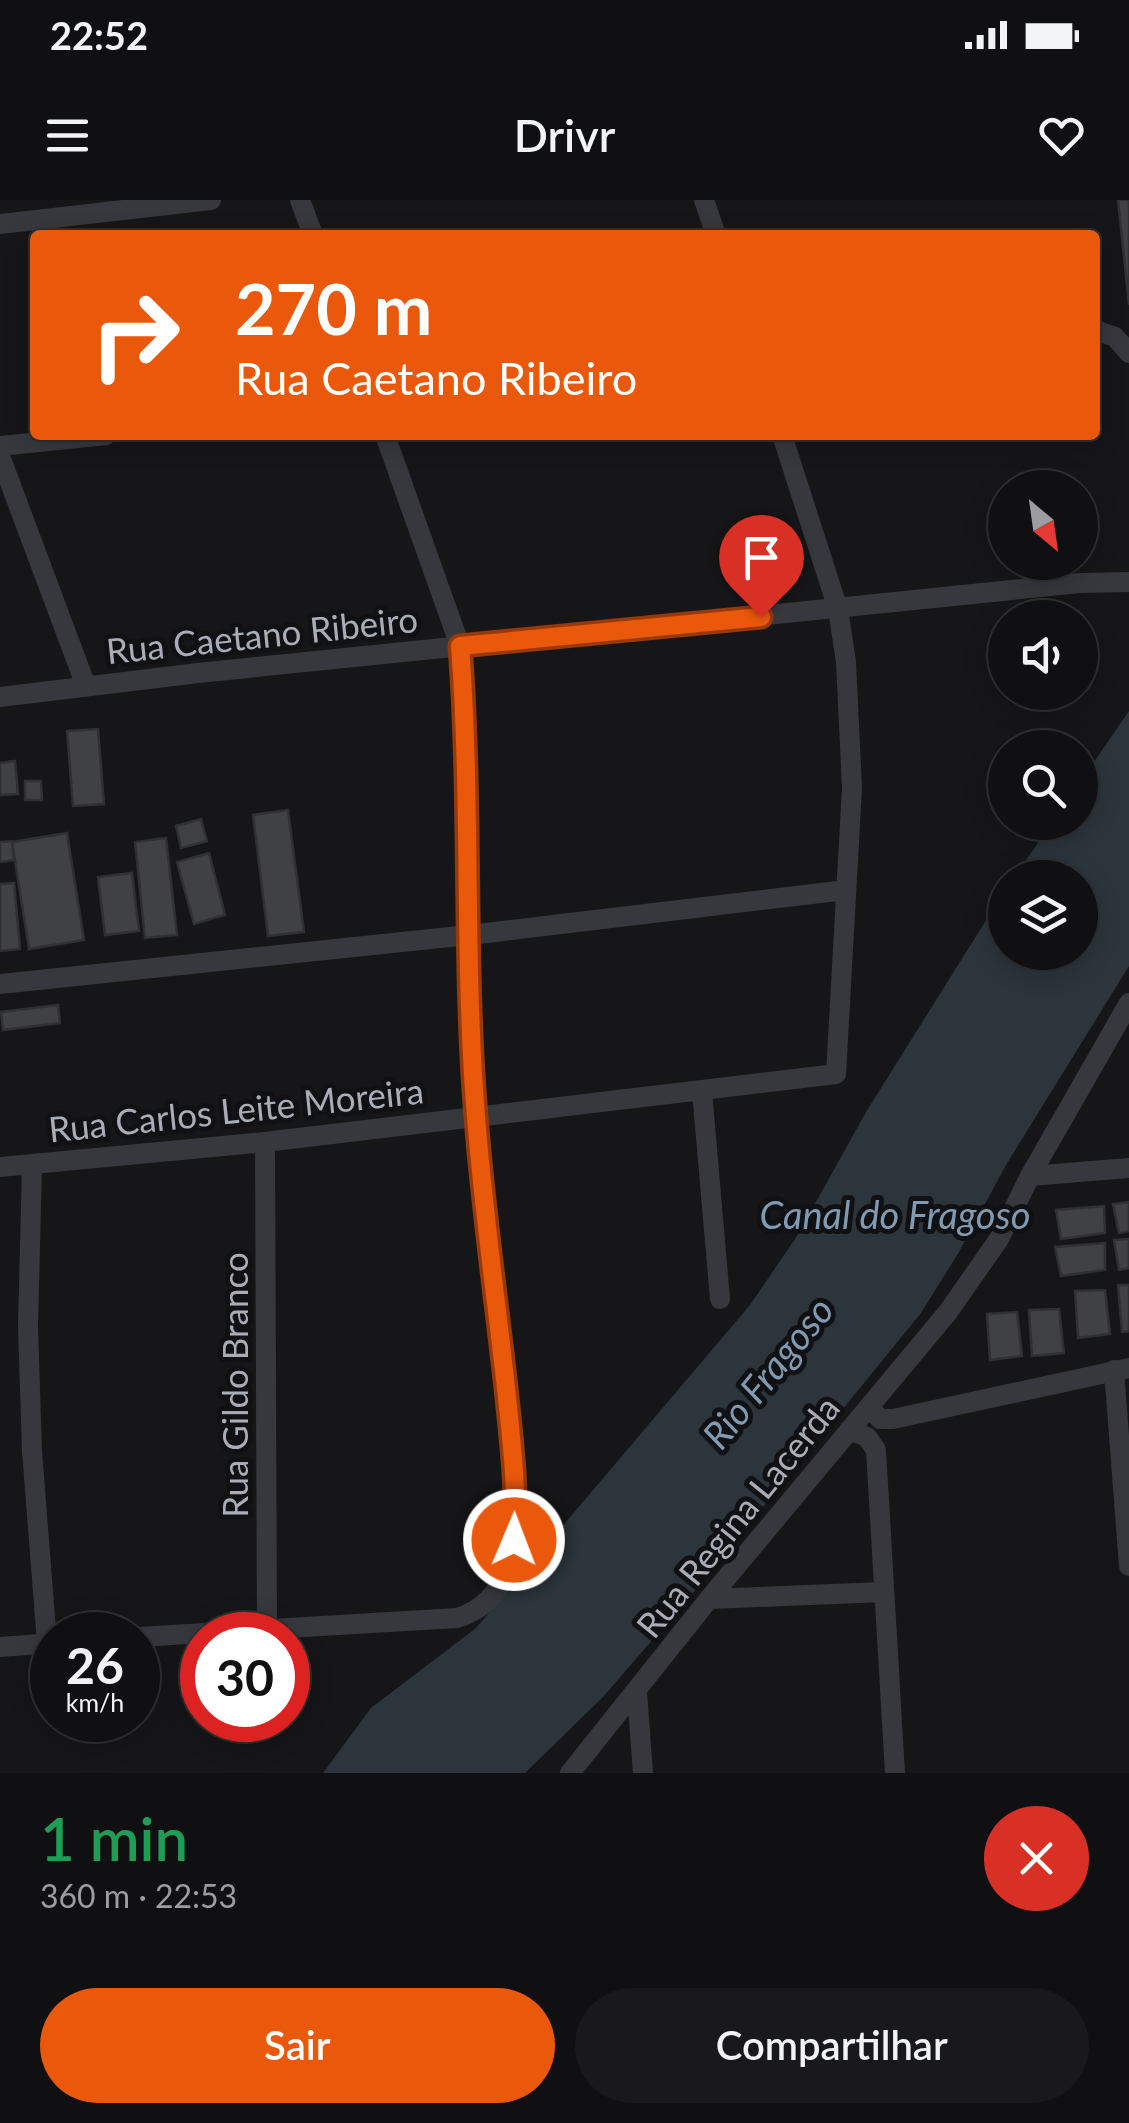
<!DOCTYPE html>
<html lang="pt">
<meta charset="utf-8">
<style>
:root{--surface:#101012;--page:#19191b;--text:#f1f3f6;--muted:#9c9d9f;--line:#303032;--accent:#ea580c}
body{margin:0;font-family:Lato,sans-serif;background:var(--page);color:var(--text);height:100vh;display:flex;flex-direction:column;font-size:38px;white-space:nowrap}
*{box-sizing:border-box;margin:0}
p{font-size:32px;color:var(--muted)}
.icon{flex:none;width:55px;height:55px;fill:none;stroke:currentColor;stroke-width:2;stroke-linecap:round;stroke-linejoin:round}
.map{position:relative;height:1573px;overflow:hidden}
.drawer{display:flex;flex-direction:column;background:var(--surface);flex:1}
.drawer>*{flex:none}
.top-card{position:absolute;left:30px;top:30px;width:1070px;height:210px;border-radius:10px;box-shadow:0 5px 25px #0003,0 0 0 2px var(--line);background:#ea580c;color:#fff;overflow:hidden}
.needle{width:65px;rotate:151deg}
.buttons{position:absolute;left:988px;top:270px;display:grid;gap:20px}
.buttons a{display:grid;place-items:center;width:110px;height:110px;border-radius:50%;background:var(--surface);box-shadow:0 5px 25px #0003,0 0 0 2px var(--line);font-size:50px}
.speed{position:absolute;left:30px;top:1412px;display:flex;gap:20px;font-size:50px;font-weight:700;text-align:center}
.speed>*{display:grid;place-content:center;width:130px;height:130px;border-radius:50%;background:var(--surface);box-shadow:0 5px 25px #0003,0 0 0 2px var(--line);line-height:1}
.speed small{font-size:25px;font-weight:400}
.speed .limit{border:15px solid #d22;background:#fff;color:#111}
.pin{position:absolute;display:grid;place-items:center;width:85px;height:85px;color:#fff;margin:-102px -42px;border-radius:50% 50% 50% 0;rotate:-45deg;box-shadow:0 0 10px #0007}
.pin .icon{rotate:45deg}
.me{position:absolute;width:110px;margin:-55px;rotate:1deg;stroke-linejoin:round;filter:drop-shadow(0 0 8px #0008)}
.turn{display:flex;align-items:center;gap:35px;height:210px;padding:0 40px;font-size:45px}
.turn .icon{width:130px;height:130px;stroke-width:2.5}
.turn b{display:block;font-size:70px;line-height:85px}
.round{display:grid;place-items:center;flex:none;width:105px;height:105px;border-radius:52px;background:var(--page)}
.headline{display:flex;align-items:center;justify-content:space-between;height:170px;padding:0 40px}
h1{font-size:60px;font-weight:600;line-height:75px;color:#1e9e55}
.cta{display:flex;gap:20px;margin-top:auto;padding:20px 40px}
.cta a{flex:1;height:115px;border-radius:60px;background:var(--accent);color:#fff;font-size:40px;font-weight:600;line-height:115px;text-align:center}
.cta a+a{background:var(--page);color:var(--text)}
.status{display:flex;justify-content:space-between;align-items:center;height:70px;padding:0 50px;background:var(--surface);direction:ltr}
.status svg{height:28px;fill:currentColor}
header{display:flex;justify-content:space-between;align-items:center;height:130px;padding:0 40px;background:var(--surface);font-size:45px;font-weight:600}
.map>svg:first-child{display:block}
.water{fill:#2c353c}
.building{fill:#404145;stroke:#303034;stroke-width:2.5}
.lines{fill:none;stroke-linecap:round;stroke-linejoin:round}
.minor{stroke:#37383d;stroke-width:20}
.route-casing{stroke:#983908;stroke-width:25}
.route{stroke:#ea580c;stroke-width:18}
.labels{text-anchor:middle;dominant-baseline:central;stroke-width:10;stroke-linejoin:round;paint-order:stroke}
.street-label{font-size:35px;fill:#a8adb8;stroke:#111113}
.water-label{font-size:38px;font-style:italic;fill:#7f9bb3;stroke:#111113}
</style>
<div class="status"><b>22:52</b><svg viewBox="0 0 49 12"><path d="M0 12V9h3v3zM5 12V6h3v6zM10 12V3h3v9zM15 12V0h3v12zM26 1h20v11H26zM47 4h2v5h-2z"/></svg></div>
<header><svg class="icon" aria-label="menu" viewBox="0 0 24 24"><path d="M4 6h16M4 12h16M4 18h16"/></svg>Drivr<svg class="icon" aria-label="heart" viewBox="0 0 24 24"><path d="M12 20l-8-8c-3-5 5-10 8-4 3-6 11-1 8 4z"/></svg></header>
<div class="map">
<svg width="1129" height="1573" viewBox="0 0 1129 1573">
<rect width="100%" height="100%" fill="#161618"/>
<path class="water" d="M 1129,511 L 1129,766 L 1006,965 L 959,1052 L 921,1113 L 693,1393 L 603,1497 L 525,1573 L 323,1573 L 371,1508 L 476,1428 L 750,1105 L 797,1036 L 866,912 L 1005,690 L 1005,752 L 1080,752 L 1080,678 L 1014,677 L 1052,623 L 1080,622 L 1080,582 Z"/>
<g class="building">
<path d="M 1118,0 L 1129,0 L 1129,105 Z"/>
<path d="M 98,529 L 104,604 L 73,606 L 67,531 Z"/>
<path d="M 15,561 L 18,594 L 0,595 L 0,563 Z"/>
<path d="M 25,581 L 41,581 L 42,600 L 25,600 Z"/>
<path d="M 288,610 L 304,732 L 268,736 L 253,615 Z"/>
<path d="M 201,619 L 207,641 L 181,648 L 176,626 Z"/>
<path d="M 67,633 L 84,740 L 29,749 L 12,642 Z"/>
<path d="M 166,638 L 177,735 L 145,738 L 135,642 Z"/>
<path d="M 12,641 L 14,660 L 0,662 L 0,642 Z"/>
<path d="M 209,653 L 225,715 L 194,724 L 177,662 Z"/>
<path d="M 132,673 L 139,731 L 105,735 L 98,677 Z"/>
<path d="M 14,683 L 20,749 L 0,751 L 0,684 Z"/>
<path d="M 58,805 L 60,823 L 3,830 L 1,812 Z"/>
<path d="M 1129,1002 L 1129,1031 L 1119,1033 L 1113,1004 Z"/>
<path d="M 1104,1006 L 1105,1033 L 1061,1039 L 1056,1010 Z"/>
<path d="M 1129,1039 L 1129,1068 L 1119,1070 L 1114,1040 Z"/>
<path d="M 1105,1043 L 1105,1070 L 1061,1076 L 1055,1047 Z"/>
<path d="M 1118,1085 L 1129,1085 L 1129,1131 L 1122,1132 Z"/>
<path d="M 1105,1090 L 1110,1134 L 1078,1138 L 1075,1091 Z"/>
<path d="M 1059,1109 L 1064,1153 L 1032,1156 L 1029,1110 Z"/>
<path d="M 1017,1112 L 1022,1156 L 990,1160 L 987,1114 Z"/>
</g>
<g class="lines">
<g class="minor">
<path d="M 300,0 L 313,35"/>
<path d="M 704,0 L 716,35"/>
<path d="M 0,24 L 211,0"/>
<path d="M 1095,130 L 1115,137 L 1129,153"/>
<path d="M 0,246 L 106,235"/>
<path d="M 0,256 L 86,486"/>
<path d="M 0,497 L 198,473 L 1080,383 L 1129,382"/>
<path d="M 0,784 L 469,735 L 846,690"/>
<path d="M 702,891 L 720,1099"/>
<path d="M 265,942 L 267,1429"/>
<path d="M 32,964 L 28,1127 L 32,1251 L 47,1443"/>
<path d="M 0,967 L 265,942 L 836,874 L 852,588 L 846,462 L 838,409 L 782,235"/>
<path d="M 1030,976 L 1129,968"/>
<path d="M 1114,1170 L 1129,1366"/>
<path d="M 869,1207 L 880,1219 L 893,1219 L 1129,1168"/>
<path d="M 849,1230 L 867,1237 L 876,1250 L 895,1573"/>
<path d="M 709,1399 L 884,1392"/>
<path d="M 138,1437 L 457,1418 C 512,1402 515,1345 516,1296 L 476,915 L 469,735 L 467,572 L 460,446 L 385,235"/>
<path d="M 0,1447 L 52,1443"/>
<path d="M 637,1492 L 643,1573"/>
<path d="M 570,1573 L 709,1399 L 948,1112 L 999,1039 L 1030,976 L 1129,803"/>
</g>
</g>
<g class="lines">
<g class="route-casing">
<path id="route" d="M 514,1340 C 518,1289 511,1238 506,1188 C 496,1098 483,1007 476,917 C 463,760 472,603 460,446 L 761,417"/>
</g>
<use href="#route" class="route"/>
</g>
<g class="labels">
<g class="street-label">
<text transform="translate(262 434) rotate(-6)">Rua Caetano Ribeiro</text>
<text transform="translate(236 909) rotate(-6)">Rua Carlos Leite Moreira</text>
<text transform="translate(234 1185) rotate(-90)">Rua Gildo Branco</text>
<text transform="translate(737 1316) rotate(-51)">Rua Regina Lacerda</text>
</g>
<g class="water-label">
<text x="895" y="1014">Canal do Fragoso</text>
<text transform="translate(767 1172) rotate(-51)">Rio Fragoso</text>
</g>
</g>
</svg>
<div class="buttons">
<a><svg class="needle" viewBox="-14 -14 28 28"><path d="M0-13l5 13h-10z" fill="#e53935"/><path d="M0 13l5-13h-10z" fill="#9c9d9f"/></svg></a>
<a><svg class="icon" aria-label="sound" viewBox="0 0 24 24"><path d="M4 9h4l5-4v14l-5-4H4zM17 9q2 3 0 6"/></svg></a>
<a><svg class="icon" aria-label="search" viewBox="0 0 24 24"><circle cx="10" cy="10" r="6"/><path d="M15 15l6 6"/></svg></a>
<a><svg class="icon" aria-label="layers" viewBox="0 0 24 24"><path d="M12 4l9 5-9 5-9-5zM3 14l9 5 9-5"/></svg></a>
</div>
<div class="speed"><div>26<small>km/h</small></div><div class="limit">30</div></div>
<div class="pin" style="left:761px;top:417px;background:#d93025"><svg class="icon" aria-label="arrive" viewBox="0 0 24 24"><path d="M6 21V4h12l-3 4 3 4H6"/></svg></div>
<svg class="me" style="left:514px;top:1340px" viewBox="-20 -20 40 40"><circle r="17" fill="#ea580c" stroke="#fff" stroke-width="3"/><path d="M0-11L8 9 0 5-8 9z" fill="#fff"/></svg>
<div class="top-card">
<div class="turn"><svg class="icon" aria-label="right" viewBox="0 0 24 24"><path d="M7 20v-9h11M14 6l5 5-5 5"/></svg><div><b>270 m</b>Rua Caetano Ribeiro</div></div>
</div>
</div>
<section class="drawer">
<div class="headline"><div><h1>1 min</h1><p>360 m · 22:53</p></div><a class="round" style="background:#d93025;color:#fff"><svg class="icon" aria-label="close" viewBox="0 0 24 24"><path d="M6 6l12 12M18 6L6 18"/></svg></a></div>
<div class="cta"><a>Sair</a><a>Compartilhar</a></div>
</section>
